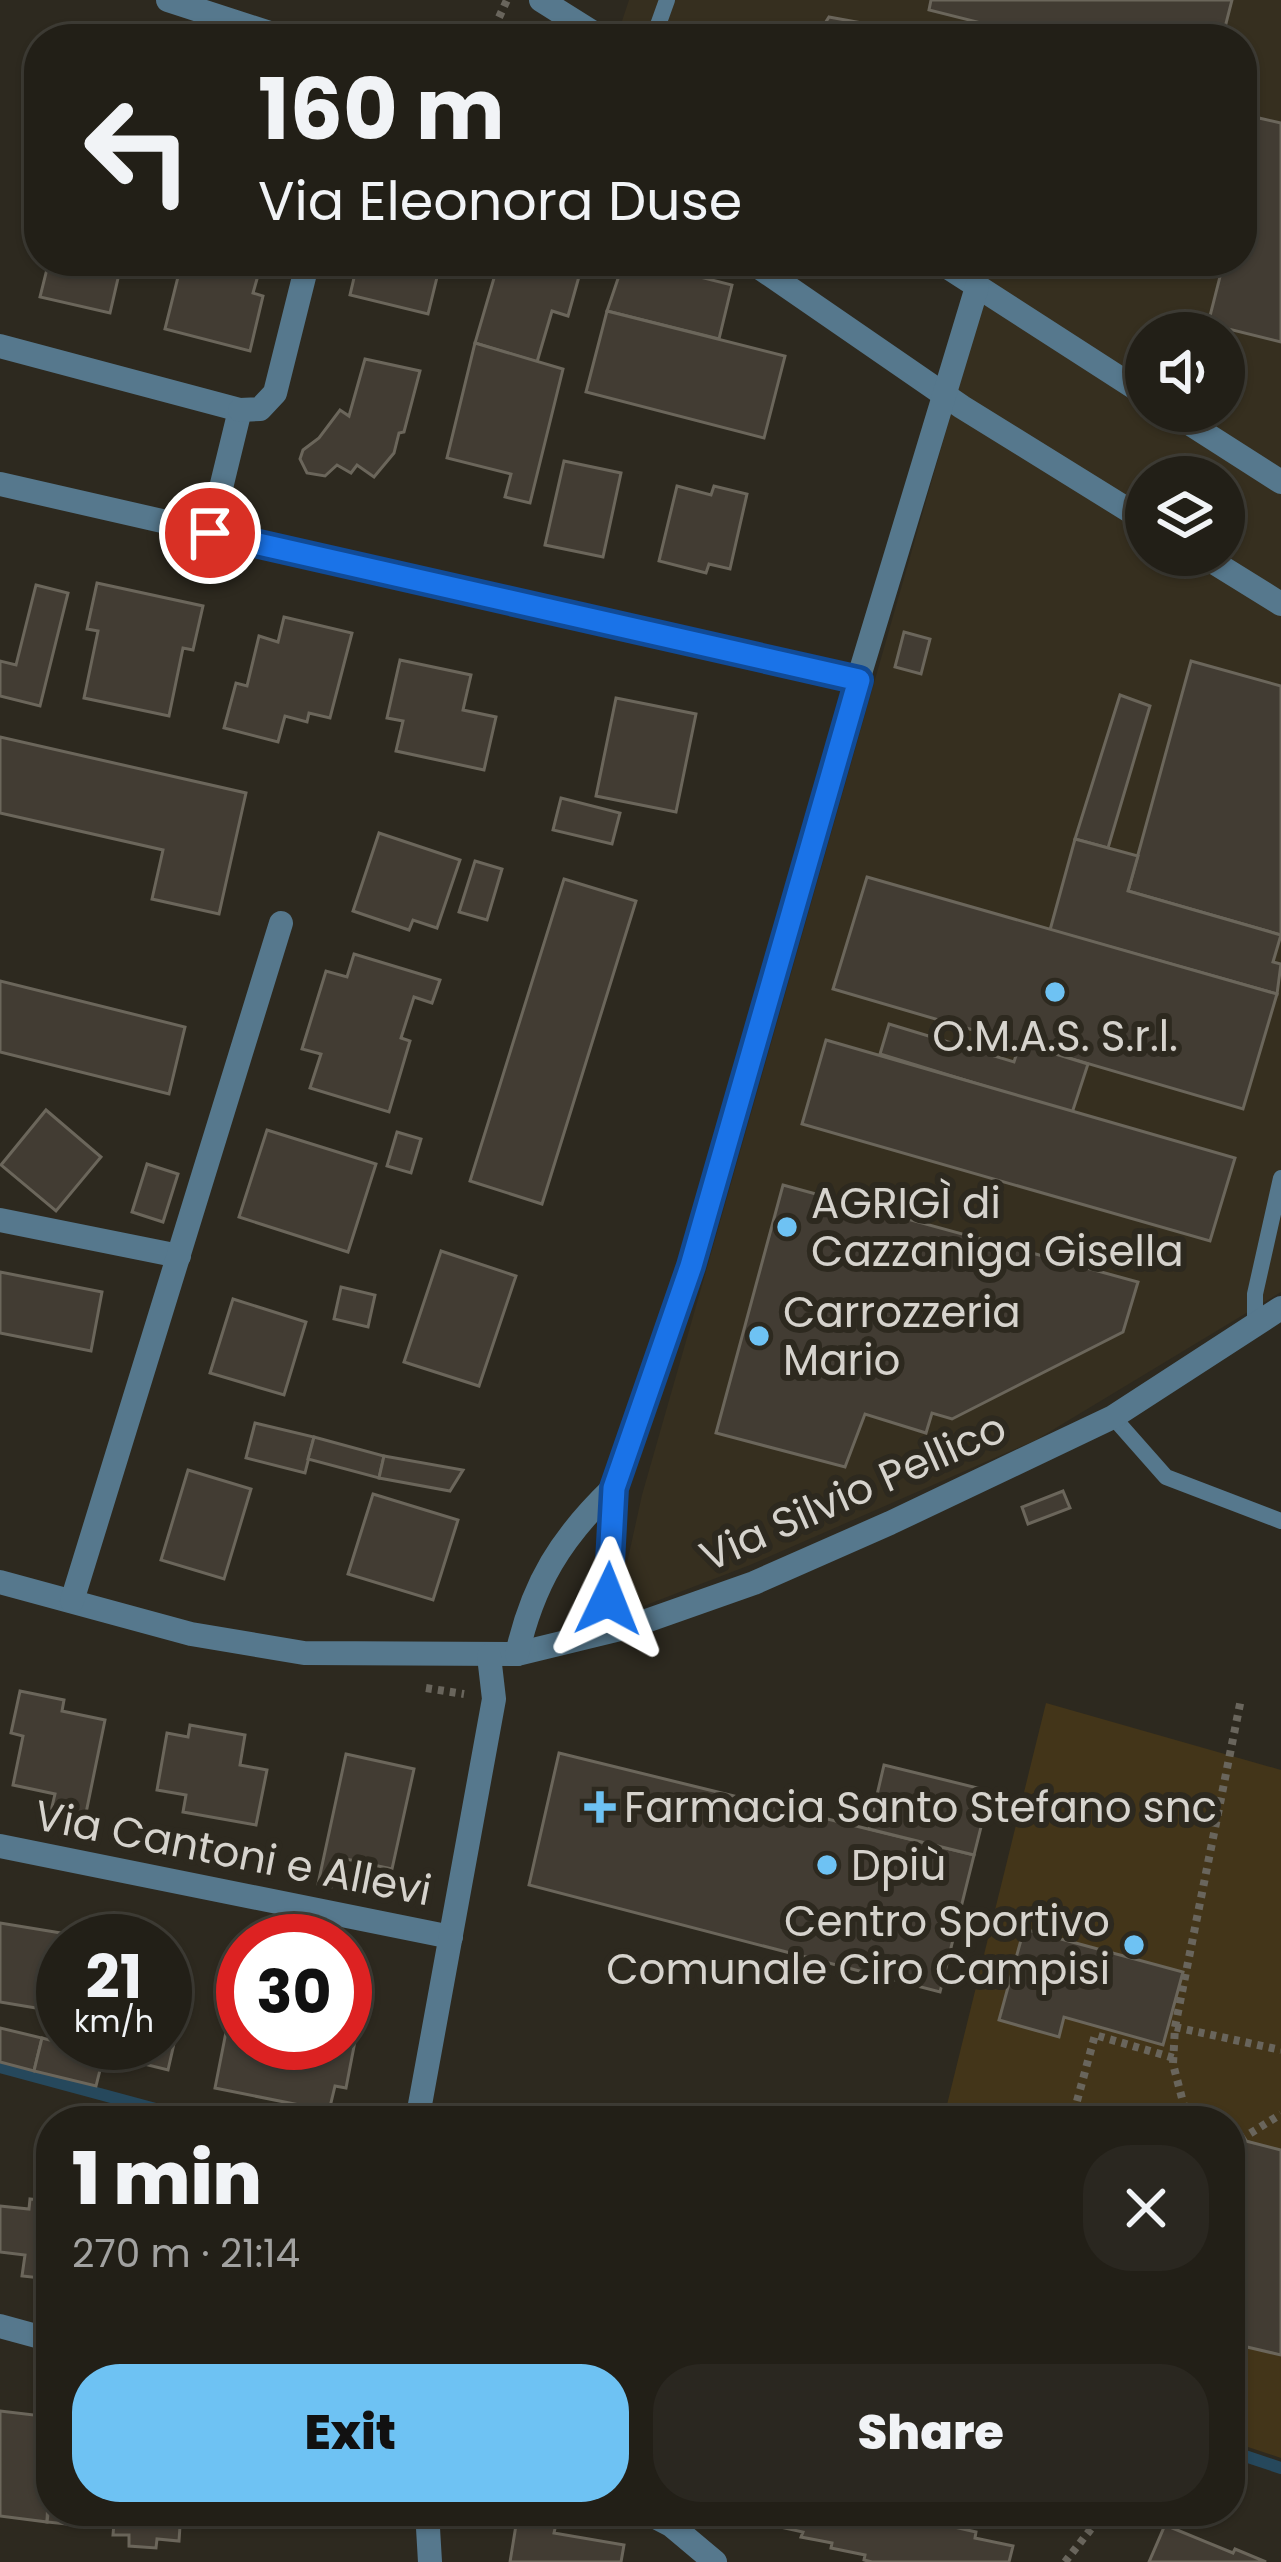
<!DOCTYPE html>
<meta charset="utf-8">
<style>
:root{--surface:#221f17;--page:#2a2720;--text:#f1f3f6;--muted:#a2a2a1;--line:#3f3d36;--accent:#6ec2f3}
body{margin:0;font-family:Poppins,sans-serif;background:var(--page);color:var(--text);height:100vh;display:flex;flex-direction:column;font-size:45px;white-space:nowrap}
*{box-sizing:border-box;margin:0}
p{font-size:39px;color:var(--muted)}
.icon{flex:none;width:66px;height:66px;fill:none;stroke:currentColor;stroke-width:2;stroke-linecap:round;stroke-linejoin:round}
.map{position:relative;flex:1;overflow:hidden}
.sheet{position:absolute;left:36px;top:2106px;width:1209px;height:420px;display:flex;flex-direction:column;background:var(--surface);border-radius:48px;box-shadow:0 3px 9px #0004,0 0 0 3px var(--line)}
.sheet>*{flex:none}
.guide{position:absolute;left:24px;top:24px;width:1233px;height:252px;border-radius:48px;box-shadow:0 3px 9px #0004,0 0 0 3px var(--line);background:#221f17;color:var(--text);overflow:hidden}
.buttons{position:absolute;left:1125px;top:312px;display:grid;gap:24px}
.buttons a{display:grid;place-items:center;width:120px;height:120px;border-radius:50%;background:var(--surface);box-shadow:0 3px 9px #0004,0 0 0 3px var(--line);font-size:60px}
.speed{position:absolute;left:36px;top:1914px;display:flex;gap:24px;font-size:60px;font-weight:700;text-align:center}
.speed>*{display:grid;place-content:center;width:156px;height:156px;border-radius:50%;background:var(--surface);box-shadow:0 3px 9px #0004,0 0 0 3px var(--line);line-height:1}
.speed small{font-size:30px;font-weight:400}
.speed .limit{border:18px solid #d22;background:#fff;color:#111}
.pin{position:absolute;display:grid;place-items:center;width:102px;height:102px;color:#fff;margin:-51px;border:6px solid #fff;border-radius:50%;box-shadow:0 3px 12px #0007}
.me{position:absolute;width:132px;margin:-66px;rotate:2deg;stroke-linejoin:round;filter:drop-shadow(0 0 9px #0008)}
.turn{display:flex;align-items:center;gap:42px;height:252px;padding:0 36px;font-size:54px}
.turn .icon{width:156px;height:156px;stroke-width:2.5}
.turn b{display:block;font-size:84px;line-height:102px}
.round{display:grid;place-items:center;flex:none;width:126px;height:126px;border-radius:48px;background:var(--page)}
.summary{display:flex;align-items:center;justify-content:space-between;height:204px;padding:0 36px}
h1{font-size:72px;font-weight:800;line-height:90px}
.button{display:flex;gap:24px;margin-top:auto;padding:24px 36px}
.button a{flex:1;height:138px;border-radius:48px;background:var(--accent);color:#111;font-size:48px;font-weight:800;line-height:138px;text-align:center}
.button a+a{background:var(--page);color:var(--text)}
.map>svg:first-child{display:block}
.built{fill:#362f1f;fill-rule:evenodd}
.green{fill:#433519}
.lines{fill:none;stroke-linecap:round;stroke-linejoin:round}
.stream{stroke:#26485c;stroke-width:12}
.building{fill:#423c33;stroke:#6b665b;stroke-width:3}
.path{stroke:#69655c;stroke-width:8;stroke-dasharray:6 6;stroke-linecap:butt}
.service{stroke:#56788d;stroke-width:16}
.minor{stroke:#56788d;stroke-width:24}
.route-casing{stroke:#114b97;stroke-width:30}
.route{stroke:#1a73e8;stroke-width:21}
.poi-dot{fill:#6ec2f3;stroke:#2d291f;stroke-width:4.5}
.labels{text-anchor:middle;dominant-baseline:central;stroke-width:12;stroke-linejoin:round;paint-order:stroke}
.poi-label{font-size:42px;fill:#d6d3cd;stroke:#2d291f;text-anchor:start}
.street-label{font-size:42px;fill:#d6d3cd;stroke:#2d291f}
</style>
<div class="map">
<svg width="1281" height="2562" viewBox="0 0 1281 2562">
<rect width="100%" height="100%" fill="#2d291f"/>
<path class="built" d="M 629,0 L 1281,0 L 1281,1292 L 1036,1440 L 750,1565 L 615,1617 L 642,1495 L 988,284 L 950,261 L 1242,261 L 1242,39 L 616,39 ZM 1146,333 L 1224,333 L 1224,411 L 1146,411 ZM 1146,477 L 1224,477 L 1224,555 L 1146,555 Z"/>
<path class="green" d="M 1046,1703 L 1281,1770 L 1281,2458 L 1230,2441 L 1230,2121 L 943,2121 Z"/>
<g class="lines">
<g class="stream">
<path d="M 0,2067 L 200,2121"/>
<path d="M 1230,2451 L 1281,2468"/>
</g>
</g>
<g class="building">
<path d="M 931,0 L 1232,0 L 1222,39 L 1045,39 L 929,10 Z"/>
<path d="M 829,17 L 900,30 L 915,39 L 815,39 Z"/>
<path d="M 1259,118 L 1281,123 L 1281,342 L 1208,324 L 1224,261 L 1242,261 L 1242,186 Z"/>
<path d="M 49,261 L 122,261 L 110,313 L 40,297 Z"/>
<path d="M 182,261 L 215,261 L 259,272 L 253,293 L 263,296 L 250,351 L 165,329 Z"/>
<path d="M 358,261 L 441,261 L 428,314 L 350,295 Z"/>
<path d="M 499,261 L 540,261 L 580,273 L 568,316 L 552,311 L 537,362 L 475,343 Z"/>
<path d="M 624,261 L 675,261 L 672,270 L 732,285 L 719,339 L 607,311 Z"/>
<path d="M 607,311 L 785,356 L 764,438 L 586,392 Z"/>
<path d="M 475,343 L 563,369 L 530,503 L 505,497 L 511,474 L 447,458 Z"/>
<path d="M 365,359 L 420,371 L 404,432 L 399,433 L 394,453 L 374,477 L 357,465 L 351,473 L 337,465 L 325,476 L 307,473 L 300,459 L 303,450 L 319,438 L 340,410 L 349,416 Z"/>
<path d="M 564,461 L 621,473 L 603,557 L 545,545 Z"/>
<path d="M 677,486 L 711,495 L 714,486 L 747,494 L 730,569 L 709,564 L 706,573 L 659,561 Z"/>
<path d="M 97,583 L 203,606 L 193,650 L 183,648 L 169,716 L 84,698 L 98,631 L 87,629 Z"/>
<path d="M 36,585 L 68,593 L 40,706 L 0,696 L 0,661 L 16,665 Z"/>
<path d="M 284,617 L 352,633 L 330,718 L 309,713 L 307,722 L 285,716 L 278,742 L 224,728 L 236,683 L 247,686 L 259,636 L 278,642 Z"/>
<path d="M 904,632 L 930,639 L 921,674 L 895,667 Z"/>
<path d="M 400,660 L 471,675 L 463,710 L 496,717 L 484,770 L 396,751 L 403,721 L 387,718 Z"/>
<path d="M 1191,661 L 1281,686 L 1281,935 L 1128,891 Z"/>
<path d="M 1120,695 L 1150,706 L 1108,848 L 1075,839 Z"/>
<path d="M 616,698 L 696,714 L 676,812 L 596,796 Z"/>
<path d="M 0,737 L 246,793 L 219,914 L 152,899 L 163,850 L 0,813 Z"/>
<path d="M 561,798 L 620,813 L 612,844 L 553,830 Z"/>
<path d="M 379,833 L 460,860 L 437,928 L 413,920 L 409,930 L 353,911 Z"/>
<path d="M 1075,839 L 1138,856 L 1128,891 L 1281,935 L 1273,962 L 1281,964 L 1277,994 L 1050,930 Z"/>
<path d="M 475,861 L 502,869 L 487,920 L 459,912 Z"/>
<path d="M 867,877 L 1277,994 L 1243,1109 L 833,989 Z"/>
<path d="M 564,879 L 636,901 L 542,1204 L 470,1181 Z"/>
<path d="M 354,954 L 440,980 L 432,1003 L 414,997 L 401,1038 L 410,1041 L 389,1112 L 310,1088 L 321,1054 L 302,1049 L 326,971 L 347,977 Z"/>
<path d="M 0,981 L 185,1027 L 169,1094 L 0,1052 Z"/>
<path d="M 889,1024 L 1014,1062 L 1020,1043 L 1088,1064 L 1072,1113 L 880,1054 Z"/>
<path d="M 826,1040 L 1235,1158 L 1210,1241 L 802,1124 Z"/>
<path d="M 46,1110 L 101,1157 L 56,1211 L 1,1165 Z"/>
<path d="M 267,1130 L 376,1164 L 348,1252 L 239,1217 Z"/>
<path d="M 397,1132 L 421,1139 L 411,1173 L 387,1166 Z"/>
<path d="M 147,1164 L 178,1174 L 163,1222 L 132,1212 Z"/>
<path d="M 783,1185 L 1138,1282 L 1123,1332 L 952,1419 L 932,1413 L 926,1433 L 865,1414 L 845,1467 L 716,1433 Z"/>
<path d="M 441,1251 L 516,1276 L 479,1386 L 404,1362 Z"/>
<path d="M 0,1272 L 102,1292 L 91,1351 L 0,1333 Z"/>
<path d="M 341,1287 L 375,1295 L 368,1327 L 334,1319 Z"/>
<path d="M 233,1299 L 306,1322 L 284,1395 L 210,1373 Z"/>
<path d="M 255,1423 L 314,1437 L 305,1473 L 246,1458 Z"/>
<path d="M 314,1437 L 384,1456 L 379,1478 L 308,1459 Z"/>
<path d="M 384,1456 L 463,1470 L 450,1491 L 379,1478 Z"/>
<path d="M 188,1470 L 251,1489 L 224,1579 L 161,1560 Z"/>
<path d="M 1063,1491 L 1070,1508 L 1028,1524 L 1022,1507 Z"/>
<path d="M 373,1494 L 458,1520 L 433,1600 L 348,1574 Z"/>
<path d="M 20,1691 L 64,1700 L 62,1711 L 105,1720 L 85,1818 L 51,1811 L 55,1794 L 13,1785 L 23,1736 L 11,1733 Z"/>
<path d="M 190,1725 L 245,1735 L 240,1765 L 267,1770 L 256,1825 L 183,1812 L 186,1795 L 157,1790 L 167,1733 L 188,1737 Z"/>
<path d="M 559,1753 L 974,1855 L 940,1992 L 529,1885 Z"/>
<path d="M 346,1754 L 414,1769 L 392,1869 L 337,1857 L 331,1887 L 318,1884 Z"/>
<path d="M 884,1765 L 990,1791 L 974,1855 L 869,1829 Z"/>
<path d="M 0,1923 L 61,1933 L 48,2010 L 0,2002 Z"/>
<path d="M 1024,1929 L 1183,1972 L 1163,2045 L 1064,2017 L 1059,2037 L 999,2020 Z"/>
<path d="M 165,1968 L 190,1973 L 168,2070 L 104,2054 L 105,2043 L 165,2043 Z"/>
<path d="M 228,2022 L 243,2025 L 243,2043 L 345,2043 L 345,2034 L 356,2036 L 346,2088 L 335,2086 L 329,2111 L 215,2088 Z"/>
<path d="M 0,2028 L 42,2038 L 34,2071 L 0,2062 Z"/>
<path d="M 42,2038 L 104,2054 L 96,2086 L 34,2071 Z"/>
<path d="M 1242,2140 L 1281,2150 L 1281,2355 L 1230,2343 L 1230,2193 Z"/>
<path d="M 30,2199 L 51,2201 L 51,2279 L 22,2276 L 25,2255 L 0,2252 L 0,2206 L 29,2209 Z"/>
<path d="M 0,2411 L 51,2417 L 47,2522 L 0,2516 Z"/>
<path d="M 51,2491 L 51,2511 L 89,2511 L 87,2526 L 47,2522 Z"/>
<path d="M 115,2511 L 181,2511 L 179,2541 L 157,2539 L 156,2548 L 129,2546 L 129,2535 L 113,2535 Z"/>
<path d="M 735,2511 L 914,2511 L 947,2520 L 945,2525 L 976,2532 L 975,2538 L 1013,2546 L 1009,2562 L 872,2562 L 864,2560 L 865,2555 L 831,2548 L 832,2543 L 801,2537 L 803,2532 L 767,2524 L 768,2518 Z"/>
<path d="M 518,2513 L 557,2520 L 554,2533 L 624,2545 L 621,2562 L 510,2562 Z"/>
<path d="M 1165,2525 L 1233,2553 L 1235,2549 L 1266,2562 L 1149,2562 Z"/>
</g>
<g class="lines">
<g class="path">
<path d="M 489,39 L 507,0"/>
<path d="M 426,1688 L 464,1694"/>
<path d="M 1175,2027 L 1281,2050"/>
<path d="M 1077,2101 L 1095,2035 L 1174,2058"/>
<path d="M 1188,2121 L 1173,2064 L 1175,2027 L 1241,1699"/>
<path d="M 1230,2146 L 1281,2114"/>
<path d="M 1065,2562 L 1105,2511"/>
</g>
<g class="service">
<path d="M 653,39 L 667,0"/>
<path d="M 1255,1325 L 1255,1294 L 1281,1178"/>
<path d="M 1113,1417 L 1166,1477 L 1281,1521"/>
</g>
<g class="minor">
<path d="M 168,0 L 288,39"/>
<path d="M 541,0 L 603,39"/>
<path d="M 750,261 L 962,407 L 1146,521"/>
<path d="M 938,261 L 1146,395"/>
<path d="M 0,346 L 240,410 L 210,533"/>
<path d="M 240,410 L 260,409 L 275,393 L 308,261"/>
<path d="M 1170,411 L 1281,482"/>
<path d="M 0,484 L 858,680"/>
<path d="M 1202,555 L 1281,604"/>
<path d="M 0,1220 L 179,1256"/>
<path d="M 0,1582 L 191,1634 L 304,1653 L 517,1654 L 632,1626 L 754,1583 L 890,1523 L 1113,1417 L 1281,1308"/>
<path d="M 72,1601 L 281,923"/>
<path d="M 632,1626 L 614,1614 L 609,1599 L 613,1488 L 691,1266 L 858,680 L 977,287"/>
<path d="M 517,1654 C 533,1583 561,1538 613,1488"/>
<path d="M 0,1846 L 451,1937"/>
<path d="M 417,2121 L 494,1699 L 489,1656"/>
<path d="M 0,2326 L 51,2340"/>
<path d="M 427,2511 L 430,2562"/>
<path d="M 644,2511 L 671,2525 L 715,2562"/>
</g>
</g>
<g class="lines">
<g class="route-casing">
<path id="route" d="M 210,533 L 859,680 L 691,1266 L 614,1488 L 608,1599"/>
</g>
<use href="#route" class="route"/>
</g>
<g class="poi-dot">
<circle cx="1055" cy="992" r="12"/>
<circle cx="787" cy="1227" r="12"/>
<circle cx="759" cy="1336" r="12"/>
<path d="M594 1789h12v12h12v12h-12v12h-12v-12h-12v-12h12z"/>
<circle cx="827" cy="1865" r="12"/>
<circle cx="1134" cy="1945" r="12"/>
</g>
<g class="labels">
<g class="poi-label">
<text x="1055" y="1036" text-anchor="middle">O.M.A.S. S.r.l.</text>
<text x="811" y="1203">AGRIGÌ di<tspan x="811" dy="48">Cazzaniga Gisella</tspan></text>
<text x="783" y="1312">Carrozzeria<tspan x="783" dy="48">Mario</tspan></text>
<text x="624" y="1807">Farmacia Santo Stefano snc</text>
<text x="851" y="1865">Dpiù</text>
<text x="1110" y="1921" text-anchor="end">Centro Sportivo<tspan x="1110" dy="48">Comunale Ciro Campisi</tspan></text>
</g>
<g class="street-label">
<text transform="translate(853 1492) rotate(-24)">Via Silvio Pellico</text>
<text transform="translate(233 1853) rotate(11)">Via Cantoni e Allevi</text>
</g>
</g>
</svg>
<div class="buttons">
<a><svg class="icon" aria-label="sound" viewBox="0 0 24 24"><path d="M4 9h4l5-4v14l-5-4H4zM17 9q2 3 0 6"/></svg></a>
<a><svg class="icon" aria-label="layers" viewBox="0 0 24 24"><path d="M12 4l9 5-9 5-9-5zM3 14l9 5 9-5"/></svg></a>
</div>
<div class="speed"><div>21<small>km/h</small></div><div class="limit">30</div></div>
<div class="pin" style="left:210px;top:533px;background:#d93025"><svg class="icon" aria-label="arrive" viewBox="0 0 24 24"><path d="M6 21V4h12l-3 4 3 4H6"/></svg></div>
<svg class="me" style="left:608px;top:1599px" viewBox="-20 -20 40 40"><path d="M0-17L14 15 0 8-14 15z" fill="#1a73e8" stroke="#fff" stroke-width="4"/></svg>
<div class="guide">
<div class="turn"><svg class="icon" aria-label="left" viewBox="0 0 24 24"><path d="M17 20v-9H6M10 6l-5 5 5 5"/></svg><div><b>160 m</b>Via Eleonora Duse</div></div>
</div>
<section class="sheet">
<div class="summary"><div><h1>1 min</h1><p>270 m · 21:14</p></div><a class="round"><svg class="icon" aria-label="close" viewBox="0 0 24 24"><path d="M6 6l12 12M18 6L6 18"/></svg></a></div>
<div class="button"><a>Exit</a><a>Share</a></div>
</section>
</div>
